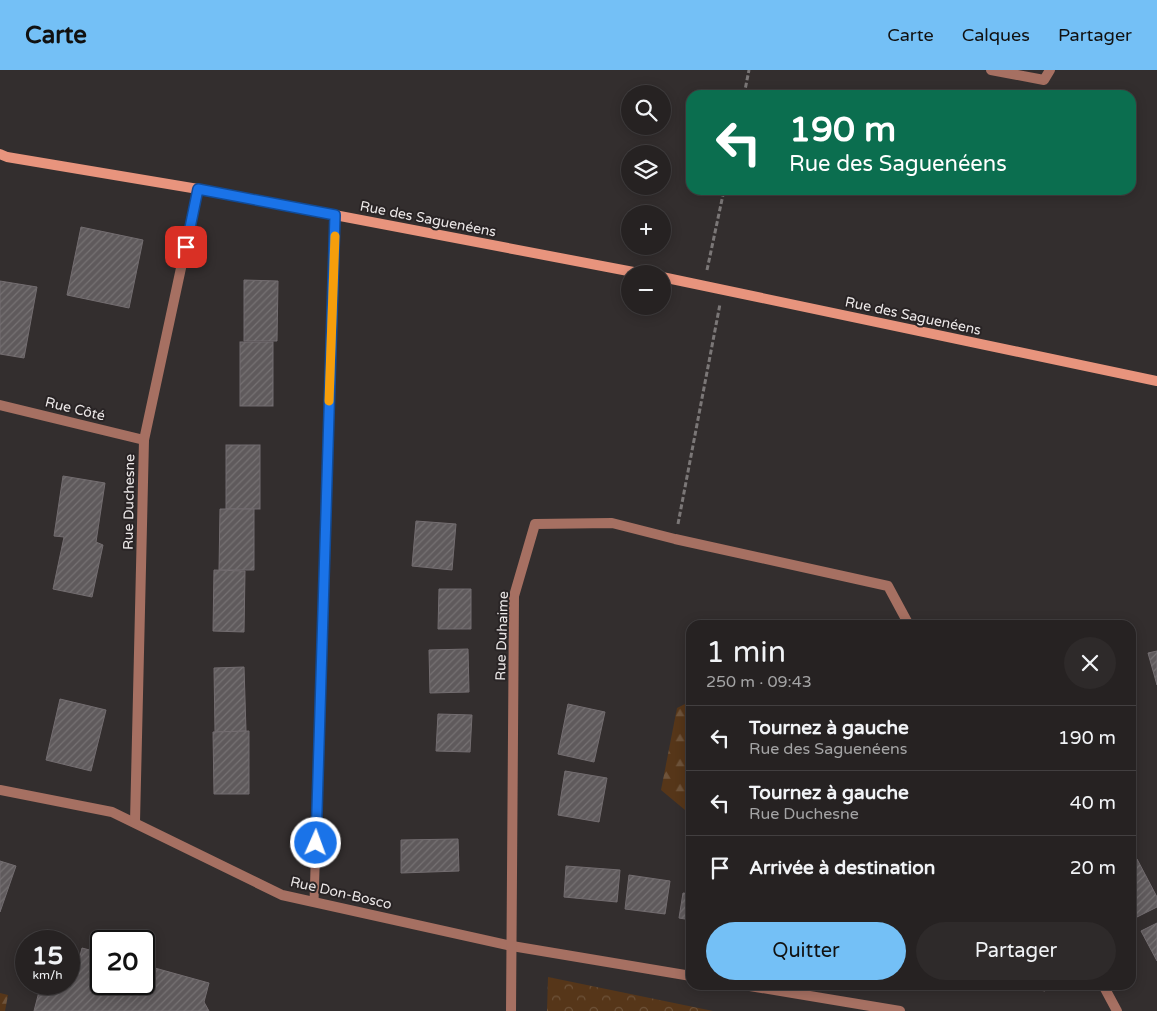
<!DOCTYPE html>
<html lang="fr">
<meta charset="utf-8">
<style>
:root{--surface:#262222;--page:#2e2a2a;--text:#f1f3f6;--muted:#a4a4a5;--line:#423f40;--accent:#74c0f6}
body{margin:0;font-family:"Varela Round",sans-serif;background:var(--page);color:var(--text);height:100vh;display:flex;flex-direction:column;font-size:19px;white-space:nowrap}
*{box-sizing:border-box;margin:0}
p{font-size:16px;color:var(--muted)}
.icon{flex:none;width:28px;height:28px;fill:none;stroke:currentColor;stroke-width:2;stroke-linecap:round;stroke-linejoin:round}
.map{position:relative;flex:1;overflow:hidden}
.details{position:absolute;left:686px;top:550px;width:450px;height:370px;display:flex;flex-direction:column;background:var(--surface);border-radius:15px;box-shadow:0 2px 12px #0003,0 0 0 1px var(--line)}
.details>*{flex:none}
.hud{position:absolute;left:686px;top:20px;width:450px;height:105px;border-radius:15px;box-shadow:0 2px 12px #0003,0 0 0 1px var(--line);background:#0b6e4f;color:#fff;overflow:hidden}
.controls{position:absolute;left:621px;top:15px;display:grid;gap:10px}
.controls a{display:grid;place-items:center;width:50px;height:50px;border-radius:50%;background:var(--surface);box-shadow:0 2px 12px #0003,0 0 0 1px var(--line);font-size:25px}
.speed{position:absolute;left:15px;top:860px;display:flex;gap:10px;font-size:25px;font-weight:700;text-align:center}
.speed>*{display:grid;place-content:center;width:65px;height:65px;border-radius:50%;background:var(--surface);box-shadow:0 2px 12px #0003,0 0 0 1px var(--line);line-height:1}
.speed small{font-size:12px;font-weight:400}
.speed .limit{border:2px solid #111;border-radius:8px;background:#fff;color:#111}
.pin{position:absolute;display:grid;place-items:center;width:42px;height:42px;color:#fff;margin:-21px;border-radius:10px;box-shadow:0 2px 8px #0006}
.me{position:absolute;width:55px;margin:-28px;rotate:2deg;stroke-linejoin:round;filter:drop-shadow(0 0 4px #0008)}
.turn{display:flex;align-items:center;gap:18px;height:105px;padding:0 20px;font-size:22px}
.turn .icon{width:65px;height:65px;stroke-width:2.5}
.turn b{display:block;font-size:35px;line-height:42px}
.round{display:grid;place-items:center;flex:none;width:52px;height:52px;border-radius:26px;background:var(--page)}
.headline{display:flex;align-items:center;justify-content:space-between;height:85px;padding:0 20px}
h1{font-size:30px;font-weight:600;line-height:38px}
.action{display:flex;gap:10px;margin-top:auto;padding:10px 20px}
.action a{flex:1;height:58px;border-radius:30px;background:var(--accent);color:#111;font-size:20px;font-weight:600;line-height:58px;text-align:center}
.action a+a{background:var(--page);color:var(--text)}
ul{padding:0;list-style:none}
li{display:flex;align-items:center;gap:15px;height:65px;padding:0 20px;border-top:1px solid var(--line)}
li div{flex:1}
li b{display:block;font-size:19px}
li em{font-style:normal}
header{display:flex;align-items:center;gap:30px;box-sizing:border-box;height:70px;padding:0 25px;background:var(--accent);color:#111}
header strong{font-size:24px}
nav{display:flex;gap:28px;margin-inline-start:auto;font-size:18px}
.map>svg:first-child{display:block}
.forest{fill:url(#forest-firs)}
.park{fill:url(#park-crowns)}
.building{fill:url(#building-hatch);stroke:#736d70}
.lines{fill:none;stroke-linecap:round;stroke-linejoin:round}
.path{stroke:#7b7777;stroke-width:3;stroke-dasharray:5 2.5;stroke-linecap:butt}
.lane{stroke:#a67062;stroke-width:9}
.street{stroke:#a67062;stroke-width:10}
.secondary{stroke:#e8947d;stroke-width:10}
.route-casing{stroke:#114b97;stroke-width:12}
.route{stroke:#1a73e8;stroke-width:9}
.slow{stroke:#f59e0b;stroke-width:9}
.labels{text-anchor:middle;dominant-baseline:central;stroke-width:4;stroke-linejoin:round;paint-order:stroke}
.street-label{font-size:14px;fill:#ece8e8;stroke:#292425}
</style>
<header>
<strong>Carte</strong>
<nav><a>Carte</a><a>Calques</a><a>Partager</a></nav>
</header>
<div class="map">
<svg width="1157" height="941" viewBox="0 0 1157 941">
<defs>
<pattern id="forest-firs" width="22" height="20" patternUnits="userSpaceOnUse" patternTransform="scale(1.25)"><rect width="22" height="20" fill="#563619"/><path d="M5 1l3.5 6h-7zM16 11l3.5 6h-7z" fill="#6e533a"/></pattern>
<pattern id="park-crowns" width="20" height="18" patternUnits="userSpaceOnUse" patternTransform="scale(1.25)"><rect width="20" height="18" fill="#563619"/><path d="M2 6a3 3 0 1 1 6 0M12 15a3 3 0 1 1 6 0" fill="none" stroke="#6e533a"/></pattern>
<pattern id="building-hatch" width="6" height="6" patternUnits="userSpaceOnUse" patternTransform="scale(1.25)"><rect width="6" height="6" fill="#5f5a5c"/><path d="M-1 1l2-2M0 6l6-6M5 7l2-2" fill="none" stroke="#767273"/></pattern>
</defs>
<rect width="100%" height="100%" fill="#332e2e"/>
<g class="forest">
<path d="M 691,631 L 691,745 L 661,720 L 677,638 Z"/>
<path d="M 0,923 L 8,925 L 5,941 L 0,941 Z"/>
</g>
<path class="park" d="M 548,907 L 713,941 L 547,941 Z"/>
<g class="building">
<path d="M 81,157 L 143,170 L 129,238 L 67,225 Z"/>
<path d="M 244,210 L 278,211 L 277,271 L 244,271 Z"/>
<path d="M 0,211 L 37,217 L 24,288 L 0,284 Z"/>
<rect x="240" y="272" width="33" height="64"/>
<rect x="226" y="375" width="34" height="64"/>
<path d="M 63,406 L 105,413 L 96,472 L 103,475 L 92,527 L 53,519 L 64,467 L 54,466 Z"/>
<path d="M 220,439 L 254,439 L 254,500 L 219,500 Z"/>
<path d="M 416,451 L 456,454 L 452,500 L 412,496 Z"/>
<path d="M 214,500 L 245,501 L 244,562 L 213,561 Z"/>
<path d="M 439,519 L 471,519 L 471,559 L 438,559 Z"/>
<path d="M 468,579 L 469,622 L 430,623 L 429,580 Z"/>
<path d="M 1157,581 L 1157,615 L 1148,583 Z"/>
<path d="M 244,597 L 246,661 L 215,662 L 214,598 Z"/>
<path d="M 60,629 L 106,640 L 91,701 L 46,690 Z"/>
<path d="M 568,634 L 605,642 L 594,692 L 558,684 Z"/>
<path d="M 438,644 L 472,645 L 470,682 L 436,681 Z"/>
<path d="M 249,661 L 249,724 L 214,724 L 213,662 Z"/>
<path d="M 565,701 L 607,708 L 599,752 L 558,745 Z"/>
<path d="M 458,769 L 459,801 L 401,803 L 401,770 Z"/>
<path d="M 1137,789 L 1157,827 L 1157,837 L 1137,847 L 1131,835 L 1131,792 Z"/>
<path d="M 0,791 L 16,796 L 0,842 Z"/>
<path d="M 566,796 L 620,800 L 617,832 L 564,827 Z"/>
<path d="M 629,805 L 670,811 L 665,844 L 625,839 Z"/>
<path d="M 683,823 L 691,824 L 691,850 L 679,848 Z"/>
<path d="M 1157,853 L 1157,891 L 1141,861 Z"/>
<path d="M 82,878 L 101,883 L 101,914 L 144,914 L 144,895 L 209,913 L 204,932 L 209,941 L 34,941 L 41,914 L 69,914 L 69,884 L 80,886 Z"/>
<path d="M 1013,915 L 1046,915 L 1045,921 Z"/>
</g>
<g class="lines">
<g class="path">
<path d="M 744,25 L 749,0"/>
<path d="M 707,200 L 724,120"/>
<path d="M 678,454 L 720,234"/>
</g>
<path class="lane" d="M 314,832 L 335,145"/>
<g class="street">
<path d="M 991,0 L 1044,10 L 1050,0"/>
<path d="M 0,335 L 144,370"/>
<path d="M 0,720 L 112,742 L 282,825 L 512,876 L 691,906"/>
<path d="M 135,752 L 144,370 L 198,119"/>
<path d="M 744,915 L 900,941"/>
<path d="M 1103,915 L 1117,941"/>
<path d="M 511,941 L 514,526 L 535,454 L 612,453 L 675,469 L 888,516 L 909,555"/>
</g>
<g class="secondary">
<path d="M 0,84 L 7,87 L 198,119 L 644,204"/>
<path d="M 662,207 L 1157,311"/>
</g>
</g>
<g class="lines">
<g class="route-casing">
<path id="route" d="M 186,177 L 198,119 L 335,145 L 316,773"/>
</g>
<use href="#route" class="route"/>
<path class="slow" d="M 329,331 L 335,166"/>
</g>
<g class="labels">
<g class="street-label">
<text transform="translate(428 149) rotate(11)">Rue des Saguenéens</text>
<text transform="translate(913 246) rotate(12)">Rue des Saguenéens</text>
<text transform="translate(75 339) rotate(14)">Rue Côté</text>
<text transform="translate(129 432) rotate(-89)">Rue Duchesne</text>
<text transform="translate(502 566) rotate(-88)">Rue Duhaime</text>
<text transform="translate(341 823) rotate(13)">Rue Don-Bosco</text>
</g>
</g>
</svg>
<div class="controls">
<a><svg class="icon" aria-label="search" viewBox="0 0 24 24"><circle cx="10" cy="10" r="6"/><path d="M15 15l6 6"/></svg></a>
<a><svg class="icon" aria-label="layers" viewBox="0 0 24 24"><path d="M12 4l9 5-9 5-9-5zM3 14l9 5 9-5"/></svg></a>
<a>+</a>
<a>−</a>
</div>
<div class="speed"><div>15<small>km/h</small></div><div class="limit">20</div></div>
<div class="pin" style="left:186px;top:177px;background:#d93025"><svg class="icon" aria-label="arrive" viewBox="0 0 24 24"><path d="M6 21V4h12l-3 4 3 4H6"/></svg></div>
<svg class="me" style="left:316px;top:773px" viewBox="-20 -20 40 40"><circle r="17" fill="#1a73e8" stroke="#fff" stroke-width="3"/><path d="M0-11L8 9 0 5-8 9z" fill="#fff"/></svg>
<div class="hud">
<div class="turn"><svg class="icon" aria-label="left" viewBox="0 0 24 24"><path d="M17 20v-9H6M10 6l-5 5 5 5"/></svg><div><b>190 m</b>Rue des Saguenéens</div></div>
</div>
<section class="details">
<div class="headline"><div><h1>1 min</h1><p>250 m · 09:43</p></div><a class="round"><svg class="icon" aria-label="close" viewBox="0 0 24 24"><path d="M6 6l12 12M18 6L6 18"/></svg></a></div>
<ul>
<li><svg class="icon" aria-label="left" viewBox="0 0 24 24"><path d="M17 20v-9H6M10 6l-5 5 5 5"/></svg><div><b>Tournez à gauche</b><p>Rue des Saguenéens</p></div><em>190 m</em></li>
<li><svg class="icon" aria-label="left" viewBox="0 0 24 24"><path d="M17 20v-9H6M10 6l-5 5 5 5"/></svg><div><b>Tournez à gauche</b><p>Rue Duchesne</p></div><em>40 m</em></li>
<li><svg class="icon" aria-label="arrive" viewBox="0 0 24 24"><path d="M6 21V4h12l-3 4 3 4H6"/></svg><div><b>Arrivée à destination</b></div><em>20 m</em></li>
</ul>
<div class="action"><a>Quitter</a><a>Partager</a></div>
</section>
</div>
